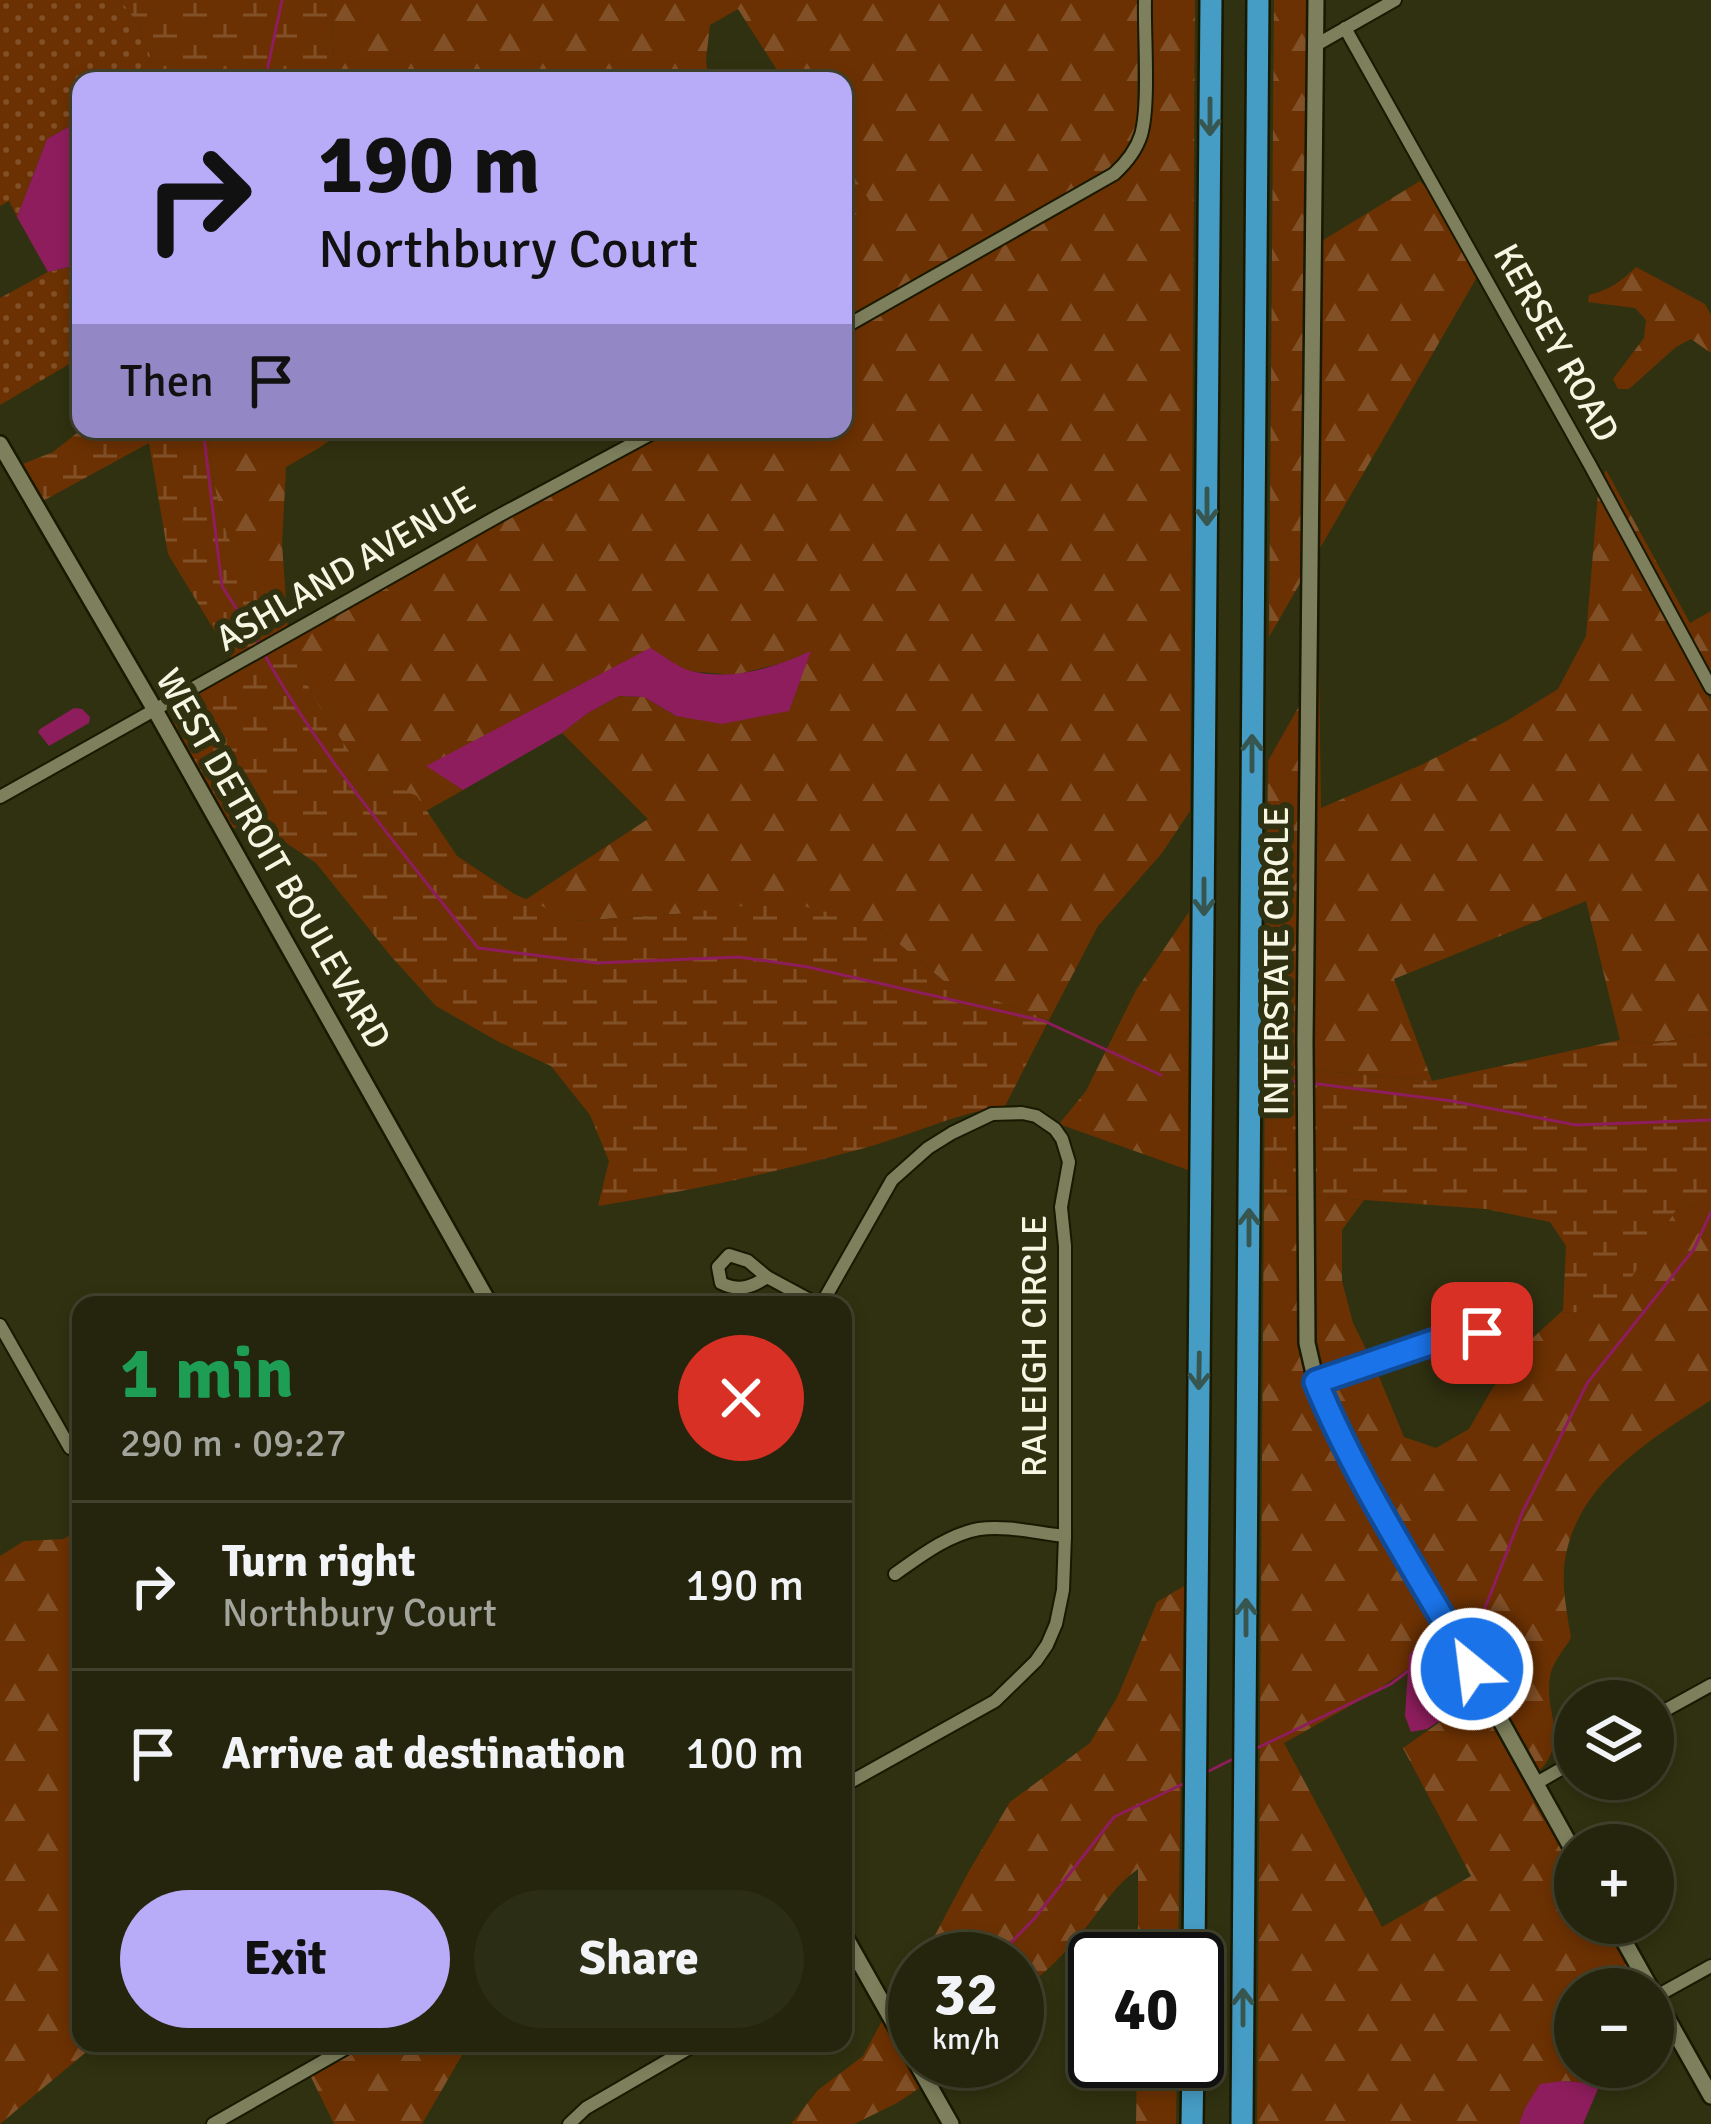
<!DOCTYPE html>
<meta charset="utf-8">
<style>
:root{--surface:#24250c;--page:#2c2d15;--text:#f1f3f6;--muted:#a3a59d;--line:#41422d;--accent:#b8abf7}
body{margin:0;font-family:Signika,sans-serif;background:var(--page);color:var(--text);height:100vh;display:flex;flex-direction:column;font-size:45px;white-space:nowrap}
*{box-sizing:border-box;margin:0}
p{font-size:39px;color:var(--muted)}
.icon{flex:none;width:66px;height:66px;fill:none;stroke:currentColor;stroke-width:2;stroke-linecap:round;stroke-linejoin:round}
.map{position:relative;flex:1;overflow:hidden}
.drawer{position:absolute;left:72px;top:1296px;width:780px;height:756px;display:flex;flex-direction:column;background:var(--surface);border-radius:24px;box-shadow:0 6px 18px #0003,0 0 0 3px var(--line)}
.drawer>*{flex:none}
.guide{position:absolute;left:72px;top:72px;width:780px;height:366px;border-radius:24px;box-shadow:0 6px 18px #0003,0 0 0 3px var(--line);background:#b8abf7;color:#111;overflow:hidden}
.fabs{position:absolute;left:1554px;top:1680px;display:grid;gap:24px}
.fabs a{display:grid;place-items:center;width:120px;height:120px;border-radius:50%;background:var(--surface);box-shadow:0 6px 18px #0003,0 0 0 3px var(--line);font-size:60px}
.speed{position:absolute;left:888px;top:1932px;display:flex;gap:24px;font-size:60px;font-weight:700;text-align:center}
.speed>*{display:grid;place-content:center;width:156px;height:156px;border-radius:50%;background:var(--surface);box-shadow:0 6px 18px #0003,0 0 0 3px var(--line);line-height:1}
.speed small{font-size:30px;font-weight:400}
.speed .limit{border:6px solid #111;border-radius:18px;background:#fff;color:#111}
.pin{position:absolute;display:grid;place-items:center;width:102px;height:102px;color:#fff;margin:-51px;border-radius:24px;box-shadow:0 6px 18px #0006}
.me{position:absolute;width:132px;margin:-66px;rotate:331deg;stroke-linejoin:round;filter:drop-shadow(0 0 9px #0008)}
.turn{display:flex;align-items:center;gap:42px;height:252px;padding:0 48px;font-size:54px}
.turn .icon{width:156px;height:156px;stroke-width:2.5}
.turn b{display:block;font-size:84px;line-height:102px}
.then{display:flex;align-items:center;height:114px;padding:0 48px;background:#0003;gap:24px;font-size:45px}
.round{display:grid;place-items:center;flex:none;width:126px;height:126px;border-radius:63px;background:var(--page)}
.headline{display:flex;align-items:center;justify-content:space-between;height:204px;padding:0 48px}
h1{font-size:72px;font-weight:700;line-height:90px;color:#1e9e55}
.action{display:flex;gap:24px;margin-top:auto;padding:24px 48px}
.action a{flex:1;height:138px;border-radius:72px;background:var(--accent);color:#111;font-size:48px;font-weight:700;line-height:138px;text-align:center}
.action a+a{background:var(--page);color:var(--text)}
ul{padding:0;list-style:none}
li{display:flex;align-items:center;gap:36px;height:168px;padding:0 48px;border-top:3px solid var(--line)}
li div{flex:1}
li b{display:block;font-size:45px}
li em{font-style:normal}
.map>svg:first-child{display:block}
.grass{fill:url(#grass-dots)}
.forest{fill:url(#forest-firs);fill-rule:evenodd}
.wetland{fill:url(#wetland-marsh)}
.water{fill:#8e1d5d}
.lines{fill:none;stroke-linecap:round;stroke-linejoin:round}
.stream{stroke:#8e1d5d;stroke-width:3}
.minor-casing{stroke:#181900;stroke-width:16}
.tertiary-casing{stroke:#181900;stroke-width:20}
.motorway-casing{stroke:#181900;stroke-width:26}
.minor{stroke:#7e805d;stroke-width:12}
.tertiary{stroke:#7e805d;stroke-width:15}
.motorway{stroke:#459cc4;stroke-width:21}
.oneway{stroke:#37564f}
.route-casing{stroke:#114b97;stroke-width:30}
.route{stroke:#1a73e8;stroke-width:21}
.labels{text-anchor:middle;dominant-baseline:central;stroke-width:12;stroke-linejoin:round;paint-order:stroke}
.street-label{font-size:36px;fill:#f5f7e3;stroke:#303110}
</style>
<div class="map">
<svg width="1711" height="2124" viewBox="0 0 1711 2124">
<defs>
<pattern id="grass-dots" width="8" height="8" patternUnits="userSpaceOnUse" patternTransform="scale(3)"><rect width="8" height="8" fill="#6c3102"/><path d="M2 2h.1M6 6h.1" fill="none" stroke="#825027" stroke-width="1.8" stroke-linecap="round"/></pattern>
<pattern id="forest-firs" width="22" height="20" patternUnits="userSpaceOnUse" patternTransform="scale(3)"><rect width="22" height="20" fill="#6c3102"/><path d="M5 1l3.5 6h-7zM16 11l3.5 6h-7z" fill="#825027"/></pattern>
<pattern id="wetland-marsh" width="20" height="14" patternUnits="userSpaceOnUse" patternTransform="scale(3)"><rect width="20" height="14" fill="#6c3102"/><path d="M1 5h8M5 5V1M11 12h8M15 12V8" fill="none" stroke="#825027"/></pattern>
</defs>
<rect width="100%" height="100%" fill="#303110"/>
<g class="grass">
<path d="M 0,0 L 120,0 C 144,29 148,44 156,81 L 81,81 L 81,120 L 47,139 L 17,217 L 9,201 L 0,206 Z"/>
<path d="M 81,264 L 81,357 L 0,405 L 0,298 L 48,272 Z"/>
</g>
<g class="forest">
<path d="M 331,0 L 1138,0 L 1137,122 L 1129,147 L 1110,170 L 843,321 L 843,224 L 870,202 L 843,160 L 843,81 L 784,81 L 738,9 L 710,25 L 706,59 L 708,81 L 335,81 Z"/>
<path d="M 1151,0 L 1195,0 L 1190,811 L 1162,853 L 1098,926 L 1049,1020 L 945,982 L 876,925 L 675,914 L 576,921 L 525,900 L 648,819 L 562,733 L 588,713 L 619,696 L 644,697 L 676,716 L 788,711 L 810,652 L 786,662 L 735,675 L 688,671 L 428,766 L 463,790 L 426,811 L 416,796 L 363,772 L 320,708 L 301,673 L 290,641 L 503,520 L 672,429 L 843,429 L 843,334 L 1117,179 L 1141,152 L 1150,121 Z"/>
<path d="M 1274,0 L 1310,0 L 1309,47 L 1303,578 L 1269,637 Z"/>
<path d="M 1420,181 L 1428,190 L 1477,277 L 1316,555 L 1320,242 Z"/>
<path d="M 1636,267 L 1705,304 L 1711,315 L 1711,353 L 1691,339 L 1676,347 L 1629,389 L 1618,389 L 1613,379 L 1644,338 L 1646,320 L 1635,308 L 1588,302 L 1589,295 C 1609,290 1622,281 1636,267 Z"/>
<path d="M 208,429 L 345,429 L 319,448 L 286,467 L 282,544 L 288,629 L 284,631 C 264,603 245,573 230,541 C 216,510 211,463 208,429 Z"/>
<path d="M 1606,470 L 1690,623 L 1711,611 L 1711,674 L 1603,477 Z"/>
<path d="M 1598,494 L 1711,701 L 1711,1032 L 1655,1044 L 1620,1040 L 1586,901 L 1394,979 L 1432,1081 L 1311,1070 L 1314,678 L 1319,671 L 1321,808 L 1421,765 L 1505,722 L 1558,689 L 1586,636 Z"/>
<path d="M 1302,701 L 1299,1069 L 1265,1067 L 1268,761 Z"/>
<path d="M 1189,912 L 1188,1170 L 1059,1124 L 1086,1091 L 1136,990 Z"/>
<path d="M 1264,1193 L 1299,1195 L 1301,1345 L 1323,1415 L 1575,1867 L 1575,1923 L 1606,1923 L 1643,1989 L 1575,1989 L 1575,2067 L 1587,2067 L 1600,2084 L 1563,2081 L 1525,2108 L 1519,2124 L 1257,2124 ZM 1418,1644 L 1467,1703 L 1403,1748 L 1471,1876 L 1382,1927 L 1284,1743 L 1373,1693 L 1409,1668 L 1409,1655 Z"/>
<path d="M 1311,1196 L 1364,1200 L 1342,1230 L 1342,1281 L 1353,1323 L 1370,1357 L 1321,1374 L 1314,1341 Z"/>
<path d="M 1711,1203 L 1711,1400 C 1653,1438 1581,1480 1566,1554 C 1560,1581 1567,1612 1571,1638 C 1565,1648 1554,1661 1551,1672 C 1541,1714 1573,1736 1537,1774 L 1334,1409 L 1325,1385 L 1375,1367 L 1404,1437 L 1436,1448 L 1469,1429 L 1492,1389 L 1524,1346 L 1560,1313 L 1610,1309 L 1676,1210 Z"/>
<path d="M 81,1528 L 81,2043 L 97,2043 L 0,2124 L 0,1556 L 24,1541 L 64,1539 Z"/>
<path d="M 1184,1586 L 1178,1959 L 1138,1959 L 1138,1869 C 1116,1884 1103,1906 1087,1926 C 1066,1953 1044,1975 1017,1993 L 1017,1959 L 915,1959 L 915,2048 L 888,2001 L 895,1971 L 933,1939 L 969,1871 L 1010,1802 L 1090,1743 L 1118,1696 L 1157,1602 Z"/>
<path d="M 883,2019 L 921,2087 L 897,2103 L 854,2124 L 791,2124 L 818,2090 L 863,2056 Z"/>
<path d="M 367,2043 L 469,2043 L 422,2124 L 334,2124 L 310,2075 Z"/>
<path d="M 1137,2061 L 1177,2061 L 1176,2124 L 1136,2124 Z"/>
</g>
<g class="wetland">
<path d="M 120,0 L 331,0 L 335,81 L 156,81 C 148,44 144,29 120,0 Z"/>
<path d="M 843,160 L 871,203 L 843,224 Z"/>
<path d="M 82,429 L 208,429 C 211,463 216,510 230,541 C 245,573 264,603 284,631 L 233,661 L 168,554 L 149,443 L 41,502 L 20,465 L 53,452 Z"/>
<path d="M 290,641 L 301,673 L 320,708 L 363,772 L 417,796 L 457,856 L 514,894 L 576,921 L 675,914 L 784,901 L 876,925 L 945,982 L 1049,1020 L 1005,1106 C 952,1114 905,1138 853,1151 C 770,1174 683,1192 598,1206 L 609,1161 L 590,1115 L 551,1066 L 499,1042 L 436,1006 L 390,955 L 316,863 L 273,834 L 229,827 L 163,712 Z"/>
<path d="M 1711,1032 L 1711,1203 L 1676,1210 L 1610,1310 L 1560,1313 L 1563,1310 L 1566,1246 L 1550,1222 L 1486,1209 L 1311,1196 L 1311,1070 L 1432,1081 L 1620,1040 L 1655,1044 Z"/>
<path d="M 1265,1067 L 1299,1069 L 1299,1195 L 1264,1193 Z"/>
</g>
<g class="water">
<path d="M 81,120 L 81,264 L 48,272 L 17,217 L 47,139 Z"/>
<path d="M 650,648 C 663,655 677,667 691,671 C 732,681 774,668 811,651 L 789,711 L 722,724 L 676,716 L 644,697 L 619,696 L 588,713 L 562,733 L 463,790 L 426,766 Z"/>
<path d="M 74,708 L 82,709 L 90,717 L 89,723 L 49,746 L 38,732 L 40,729 Z"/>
<path d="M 1428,1642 L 1467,1703 L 1427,1729 L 1411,1732 L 1405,1716 L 1409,1655 L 1418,1644 Z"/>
<path d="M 1563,2081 L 1600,2084 L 1583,2124 L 1519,2124 L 1525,2108 L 1540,2084 Z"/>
</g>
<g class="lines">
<g class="stream">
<path d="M 265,81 L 282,0"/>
<path d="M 203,429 L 222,586 L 260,646"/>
<path d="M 264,654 C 324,761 403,852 478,948 L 597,963 L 739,957 L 808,967 L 1044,1021 L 1161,1075"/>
<path d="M 1272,1080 L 1300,1082"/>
<path d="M 1310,1083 L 1452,1101 L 1576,1125 L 1711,1120"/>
<path d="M 1458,1631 L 1483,1613 L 1523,1511 L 1588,1382 L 1694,1249 L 1711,1212"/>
<path d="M 1257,1748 L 1391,1684 L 1408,1671"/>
<path d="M 1203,1774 L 1237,1757"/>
<path d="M 995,1959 L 1034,1919 L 1114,1817 L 1183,1784"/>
</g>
<g class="minor-casing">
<g id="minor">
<path d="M 1345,28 L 1590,465 L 1711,688"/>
<path d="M 1316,45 L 1395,0"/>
<path d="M 843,328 L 1114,174 C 1126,163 1136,151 1141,135 C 1150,104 1144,35 1145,0"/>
<path d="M 0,797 L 500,515 L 660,429"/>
<path d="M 729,1255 L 748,1261 L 767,1277 C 752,1287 739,1292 721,1283 L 718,1267 Z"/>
<path d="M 767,1277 L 819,1305"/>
<path d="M 821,1305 L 892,1180 L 928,1148 L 952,1133 L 992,1114 L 1022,1113 L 1036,1116 L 1055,1129 L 1062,1139 L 1069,1162 L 1061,1207 L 1065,1246 L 1065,1536 L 1063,1590 L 1056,1624 L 1047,1645 L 1036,1661 L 995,1701 L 843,1786"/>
<path d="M 0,1325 L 70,1448"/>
<path d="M 1316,1382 C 1371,1362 1424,1341 1482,1333"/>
<path d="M 895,1574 C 919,1557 949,1534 979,1529 C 1006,1525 1037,1533 1065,1536"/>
<path d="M 1653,1717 L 1711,1685"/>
<path d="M 1535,1784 L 1575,1761"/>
<path d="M 1655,1997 L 1711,1966"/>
<path d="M 213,2124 L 355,2043"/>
<path d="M 569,2124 L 586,2108 L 698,2043"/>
</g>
</g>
<g class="tertiary-casing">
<g id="tertiary">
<path d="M 1316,0 L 1305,1042 L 1307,1343 L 1316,1382 L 1329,1412 L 1575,1854"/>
<path d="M 0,444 L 155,710 L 490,1305"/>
<path d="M 1614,1923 L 1651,1989"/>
<path d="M 843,1933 L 951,2124"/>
<path d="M 1653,1993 L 1711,2096"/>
</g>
</g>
<g class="motorway-casing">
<g id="motorway">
<path d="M 1194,1959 L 1211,0"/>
<path d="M 1192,2124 L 1193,2061"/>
<path d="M 1242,2124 L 1258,0"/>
</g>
</g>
<use href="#minor" class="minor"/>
<use href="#tertiary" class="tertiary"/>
<use href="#motorway" class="motorway"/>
</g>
<defs><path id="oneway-shaft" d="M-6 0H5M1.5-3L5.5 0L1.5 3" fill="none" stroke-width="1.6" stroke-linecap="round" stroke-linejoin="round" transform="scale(3)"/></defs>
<g class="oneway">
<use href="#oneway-shaft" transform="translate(1210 117) rotate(90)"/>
<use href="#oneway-shaft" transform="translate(1207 507) rotate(90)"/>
<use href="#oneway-shaft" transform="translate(1252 753) rotate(-90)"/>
<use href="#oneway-shaft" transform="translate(1204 897) rotate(90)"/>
<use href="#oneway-shaft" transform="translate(1249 1227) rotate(-90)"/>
<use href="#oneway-shaft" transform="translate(1199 1371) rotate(91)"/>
<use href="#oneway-shaft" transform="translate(1246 1617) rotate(-90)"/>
<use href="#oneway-shaft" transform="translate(1243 2007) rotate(-90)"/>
</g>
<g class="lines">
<g class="route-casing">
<path id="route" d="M 1472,1669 C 1419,1575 1357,1482 1316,1382 L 1445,1338 L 1482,1333"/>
</g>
<use href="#route" class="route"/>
</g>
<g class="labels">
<g class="street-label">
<text transform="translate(1556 343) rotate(61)">KERSEY ROAD</text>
<text transform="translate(346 569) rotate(-30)">ASHLAND AVENUE</text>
<text transform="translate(273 859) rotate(60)">WEST DETROIT BOULEVARD</text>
<text transform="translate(1276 961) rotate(-90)">INTERSTATE CIRCLE</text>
<text transform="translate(1034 1346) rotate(-90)">RALEIGH CIRCLE</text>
</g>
</g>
</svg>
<div class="fabs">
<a><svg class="icon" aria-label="layers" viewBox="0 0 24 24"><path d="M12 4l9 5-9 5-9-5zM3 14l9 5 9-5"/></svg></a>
<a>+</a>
<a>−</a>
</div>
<div class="speed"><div>32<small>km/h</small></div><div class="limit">40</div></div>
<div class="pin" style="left:1482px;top:1333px;background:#d93025"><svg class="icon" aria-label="arrive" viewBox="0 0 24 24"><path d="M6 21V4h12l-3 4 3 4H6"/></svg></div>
<svg class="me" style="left:1472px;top:1669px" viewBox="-20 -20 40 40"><circle r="17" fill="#1a73e8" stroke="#fff" stroke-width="3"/><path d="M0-11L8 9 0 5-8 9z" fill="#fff"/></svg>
<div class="guide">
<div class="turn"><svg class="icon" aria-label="right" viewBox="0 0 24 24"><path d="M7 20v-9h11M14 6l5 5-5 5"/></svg><div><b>190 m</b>Northbury Court</div></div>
<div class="then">Then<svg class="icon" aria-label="arrive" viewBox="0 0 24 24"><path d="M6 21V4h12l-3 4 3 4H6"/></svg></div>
</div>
<section class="drawer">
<div class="headline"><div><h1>1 min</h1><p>290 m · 09:27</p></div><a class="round" style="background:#d93025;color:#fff"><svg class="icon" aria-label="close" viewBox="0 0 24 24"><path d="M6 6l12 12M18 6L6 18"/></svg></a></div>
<ul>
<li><svg class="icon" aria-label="right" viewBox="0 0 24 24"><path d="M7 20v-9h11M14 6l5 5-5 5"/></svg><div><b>Turn right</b><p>Northbury Court</p></div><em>190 m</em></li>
<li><svg class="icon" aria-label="arrive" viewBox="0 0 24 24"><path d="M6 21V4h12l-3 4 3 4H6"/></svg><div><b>Arrive at destination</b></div><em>100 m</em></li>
</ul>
<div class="action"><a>Exit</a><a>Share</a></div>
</section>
</div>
